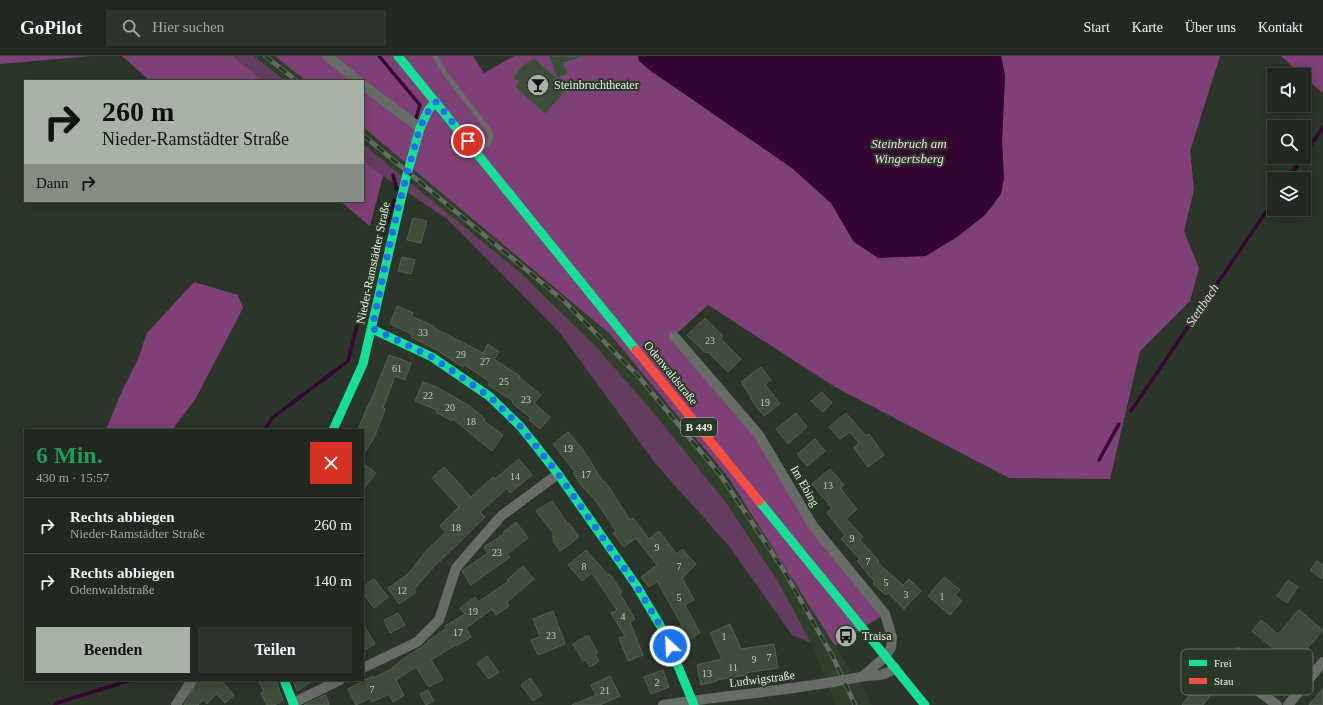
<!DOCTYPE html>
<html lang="de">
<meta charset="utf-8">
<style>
:root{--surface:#212820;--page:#2d342d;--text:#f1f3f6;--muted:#a2a6a5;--line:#3e443e;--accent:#a8b2a6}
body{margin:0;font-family:Georgia,serif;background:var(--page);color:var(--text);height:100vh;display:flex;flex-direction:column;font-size:15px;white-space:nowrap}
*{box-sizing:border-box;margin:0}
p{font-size:13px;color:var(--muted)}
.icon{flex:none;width:22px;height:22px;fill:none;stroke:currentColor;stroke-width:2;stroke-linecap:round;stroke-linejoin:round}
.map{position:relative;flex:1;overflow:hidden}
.sheet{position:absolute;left:24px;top:373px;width:340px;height:252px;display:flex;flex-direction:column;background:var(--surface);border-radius:0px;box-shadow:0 2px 10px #0003,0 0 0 1px var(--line)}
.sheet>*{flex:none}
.top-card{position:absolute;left:24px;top:24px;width:340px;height:122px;border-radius:0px;box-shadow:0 2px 10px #0003,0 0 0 1px var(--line);background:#a8b2a6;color:#111;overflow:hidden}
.buttons{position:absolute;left:1267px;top:12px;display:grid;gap:8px}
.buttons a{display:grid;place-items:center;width:44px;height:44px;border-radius:0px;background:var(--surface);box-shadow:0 2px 10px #0003,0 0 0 1px var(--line);font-size:20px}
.pin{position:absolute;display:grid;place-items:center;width:34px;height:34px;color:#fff;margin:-17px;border:2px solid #fff;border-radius:50%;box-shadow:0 1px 4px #0007}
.me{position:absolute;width:44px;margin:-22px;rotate:335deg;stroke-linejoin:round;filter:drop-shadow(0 0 3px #0008)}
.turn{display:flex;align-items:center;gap:14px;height:84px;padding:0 12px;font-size:18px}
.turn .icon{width:52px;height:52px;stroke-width:2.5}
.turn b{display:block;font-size:28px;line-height:34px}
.then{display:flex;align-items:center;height:38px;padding:0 12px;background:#0003;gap:8px;font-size:15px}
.round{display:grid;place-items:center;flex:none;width:42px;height:42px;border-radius:0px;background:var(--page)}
.overview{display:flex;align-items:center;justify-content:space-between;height:68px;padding:0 12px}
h1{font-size:24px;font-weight:700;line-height:30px;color:#1e9e55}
.action{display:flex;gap:8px;margin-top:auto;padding:8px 12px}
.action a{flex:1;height:46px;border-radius:0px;background:var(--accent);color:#111;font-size:16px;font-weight:700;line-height:46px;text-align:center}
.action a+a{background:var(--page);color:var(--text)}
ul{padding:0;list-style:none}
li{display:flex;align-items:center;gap:12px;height:56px;padding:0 12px;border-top:1px solid var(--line)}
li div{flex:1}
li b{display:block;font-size:15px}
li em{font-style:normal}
header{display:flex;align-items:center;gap:24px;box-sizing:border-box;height:56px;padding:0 20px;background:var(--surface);border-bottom:1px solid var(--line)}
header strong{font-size:19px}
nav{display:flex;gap:22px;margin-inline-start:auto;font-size:14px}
.search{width:280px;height:36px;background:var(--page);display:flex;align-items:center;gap:10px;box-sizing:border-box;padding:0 14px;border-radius:0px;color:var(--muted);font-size:15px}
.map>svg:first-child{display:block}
.built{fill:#2e4029}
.green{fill:#653d60}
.forest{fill:#7e4076}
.water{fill:#350631}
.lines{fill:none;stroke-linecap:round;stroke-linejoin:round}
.stream{stroke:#350631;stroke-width:3.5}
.building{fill:#3d4d39;stroke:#565e54}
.lane{stroke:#686c67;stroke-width:5}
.street{stroke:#686c67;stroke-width:10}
.fast{stroke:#16e098;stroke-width:9}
.jam{stroke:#f24e42;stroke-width:9}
.rail-casing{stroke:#666b65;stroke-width:4.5}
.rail{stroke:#293925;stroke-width:3;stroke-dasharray:9;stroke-linecap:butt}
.route{stroke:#1a73e8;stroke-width:7;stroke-dasharray:0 12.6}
.labels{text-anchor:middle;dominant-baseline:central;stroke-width:4;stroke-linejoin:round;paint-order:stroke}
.number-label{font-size:10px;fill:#c0ccbd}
.shield{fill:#293925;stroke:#b1bdae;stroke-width:1}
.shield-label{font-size:11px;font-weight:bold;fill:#ebf6e9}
.poi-label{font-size:12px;fill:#ebf6e9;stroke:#293925;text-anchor:start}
.street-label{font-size:12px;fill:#ebf6e9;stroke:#293925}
.water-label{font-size:13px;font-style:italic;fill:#fed5f7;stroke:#293925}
.key{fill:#293925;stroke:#637260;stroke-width:1}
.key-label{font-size:11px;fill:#ebf6e9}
</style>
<header>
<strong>GoPilot</strong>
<div class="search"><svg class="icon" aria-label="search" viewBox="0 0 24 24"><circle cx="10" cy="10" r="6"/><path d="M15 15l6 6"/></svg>Hier suchen</div>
<nav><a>Start</a><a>Karte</a><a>Über uns</a><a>Kontakt</a></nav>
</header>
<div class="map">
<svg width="1323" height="649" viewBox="0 0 1323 649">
<rect width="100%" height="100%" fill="#2c352a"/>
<g class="built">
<path d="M 254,0 L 275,0 L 306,25 L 286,25 Z"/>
<path d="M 363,71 L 610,278 L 728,421 L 866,637 L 872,649 L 835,649 L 811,587 L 779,527 L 727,448 L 653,356 L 599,294 L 522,218 L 363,88 Z"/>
</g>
<g class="green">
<path d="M 233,0 L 254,0 L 286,25 L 264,25 Z"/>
<path d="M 363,88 L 522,218 L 599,294 L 653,356 L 727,448 L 779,527 L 811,587 L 792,579 L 729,490 L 655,407 L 560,277 L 447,163 L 383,120 L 363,104 Z"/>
</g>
<g class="forest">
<path d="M 0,0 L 92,0 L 0,8 Z"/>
<path d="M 122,0 L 233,0 L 264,25 L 150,25 Z"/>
<path d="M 277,0 L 473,0 L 484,17 L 514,0 L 638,0 L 639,5 L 651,15 L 792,112 L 831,147 L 854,186 L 957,181 L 985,159 L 994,148 L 1004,123 L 1002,85 L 1005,20 L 1001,0 L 1220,0 L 1190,95 L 1194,133 L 1184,175 L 1199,212 L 1190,245 L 1140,295 L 1110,423 L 1009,422 L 835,331 L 708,249 L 674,280 L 759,379 L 813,470 L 885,558 L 835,590 L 728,421 L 610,278 L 363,71 L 363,25 L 306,25 L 276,1 Z"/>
<path d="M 1281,0 L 1323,0 L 1323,37 L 1304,21 L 1304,19 L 1302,19 Z"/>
<path d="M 363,104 L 383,120 L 370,170 L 340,145 L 363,145 Z"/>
<path d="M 194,226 L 238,239 L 243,252 L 196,342 L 172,374 L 106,374 L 122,335 L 138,303 L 147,277 Z"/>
</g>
<path class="water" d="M 638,0 L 1001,0 L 1005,20 L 1002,85 L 1004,123 L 1001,138 L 985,159 L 957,181 L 926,200 L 878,202 L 854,186 L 831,147 L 792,112 L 651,15 L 639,5 Z"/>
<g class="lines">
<g class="stream">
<path d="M 379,0 L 420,49 L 416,62"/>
<path d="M 1304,99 L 1323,71"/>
<path d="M 393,119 L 397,134"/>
<path d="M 1288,123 L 1303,101"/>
<path d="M 1131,355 L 1274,144"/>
<path d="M 265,374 L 272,362 L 348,305 L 366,235 L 394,144"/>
<path d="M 1099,404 L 1119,368"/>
<path d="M 55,649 L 57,647 L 131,624"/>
</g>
</g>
<g class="building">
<path d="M 549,0 L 579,0 L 580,2 L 563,7 L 568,18 L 557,22 Z"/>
<path d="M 534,2 L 557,22 L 553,24 L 566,35 L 545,58 L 515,31 L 519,26 L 513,21 L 523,9 Z"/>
<path d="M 413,162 L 427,165 L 421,187 L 407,184 Z"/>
<path d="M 402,201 L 415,204 L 411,218 L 398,215 Z"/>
<path d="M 397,250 L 413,257 L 411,260 L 435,271 L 434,272 L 483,297 L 488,288 L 499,296 L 494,303 L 520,320 L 519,321 L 541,339 L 534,347 L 550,361 L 540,373 L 529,364 L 531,362 L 512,347 L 513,345 L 488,329 L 490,326 L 465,309 L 463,311 L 458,308 L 437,294 L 411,281 L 412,278 L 390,268 Z"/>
<path d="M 705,262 L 723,280 L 721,283 L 741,303 L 728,316 L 708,296 L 706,297 L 687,279 Z"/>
<path d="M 389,299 L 411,307 L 405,324 L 395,320 L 383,352 L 385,353 L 374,382 L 363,399 L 363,374 L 358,374 L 369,347 L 370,347 Z"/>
<path d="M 761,311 L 771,324 L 765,328 L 780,348 L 764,360 L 750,342 L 751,341 L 741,326 Z"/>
<path d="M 423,326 L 438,332 L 470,350 L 485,363 L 484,365 L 503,379 L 492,395 L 453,363 L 452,365 L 436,356 L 437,354 L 415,345 Z"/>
<path d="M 822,336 L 832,347 L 823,356 L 811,345 Z"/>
<path d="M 796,357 L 807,371 L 788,388 L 776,373 Z"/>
<path d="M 846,357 L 866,380 L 869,378 L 884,399 L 868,411 L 854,392 L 859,387 L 850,376 L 840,383 L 829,371 Z"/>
<path d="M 568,376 L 584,395 L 603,426 L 604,425 L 612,435 L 612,436 L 630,464 L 633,462 L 649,483 L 659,475 L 677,498 L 682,493 L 696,508 L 682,522 L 694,544 L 685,549 L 700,577 L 686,585 L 678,571 L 682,569 L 657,525 L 649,531 L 641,521 L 657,509 L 636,482 L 624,491 L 613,477 L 616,475 L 596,445 L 581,429 L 573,417 L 575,416 L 553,388 Z"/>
<path d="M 815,383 L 825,395 L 807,410 L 797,398 Z"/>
<path d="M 519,403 L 532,419 L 510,437 L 507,432 L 480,456 L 485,461 L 439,506 L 438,506 L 414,533 L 416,536 L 399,548 L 388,532 L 407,519 L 427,494 L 446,476 L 440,470 L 459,451 L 432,422 L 444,411 L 471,441 L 493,421 L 495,423 Z"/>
<path d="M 363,407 L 376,417 L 363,434 Z"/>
<path d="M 830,413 L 844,429 L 840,432 L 857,453 L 846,463 L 863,481 L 860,484 L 879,505 L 877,506 L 903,529 L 909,523 L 921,535 L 904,553 L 888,537 L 886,539 L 873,528 L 875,526 L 857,505 L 860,503 L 841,483 L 845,479 L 827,457 L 832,452 L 812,428 Z"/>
<path d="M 552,445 L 568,468 L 569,467 L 578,479 L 578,482 L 560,495 L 553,484 L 554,482 L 552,480 L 554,478 L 536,455 Z"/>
<path d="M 516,466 L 528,482 L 507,498 L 510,501 L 471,529 L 462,515 L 488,497 L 484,491 L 504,478 L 503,476 Z"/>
<path d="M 586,494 L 608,519 L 610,518 L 622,536 L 620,538 L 635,563 L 630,566 L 643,599 L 628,605 L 619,582 L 625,580 L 611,557 L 617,554 L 592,517 L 582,525 L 568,509 Z"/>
<path d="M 1317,505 L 1323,509 L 1323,523 L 1310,514 Z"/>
<path d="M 523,510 L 534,523 L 507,546 L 509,550 L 496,559 L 492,553 L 466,572 L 471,581 L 456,590 L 455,589 L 431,604 L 443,623 L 429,631 L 416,611 L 396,624 L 404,639 L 393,646 L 389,638 L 372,646 L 370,642 L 356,649 L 348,633 L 373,620 L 374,622 L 393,612 L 393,611 L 409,599 L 429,586 L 428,585 L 446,573 L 445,570 L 465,558 L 460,552 L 475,541 L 478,546 L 509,525 L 507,524 Z"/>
<path d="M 944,521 L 960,534 L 955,539 L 962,545 L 950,559 L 928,540 Z"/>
<path d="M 374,523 L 388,541 L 374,552 L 363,537 L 363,531 Z"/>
<path d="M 1288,524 L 1298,531 L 1287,547 L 1277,540 Z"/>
<path d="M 1299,554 L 1323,574 L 1303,597 L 1307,600 L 1299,610 L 1295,610 L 1252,575 L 1261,564 L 1278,578 Z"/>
<path d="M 553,555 L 565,588 L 538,599 L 531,584 L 540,581 L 533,563 Z"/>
<path d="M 398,557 L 405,569 L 390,577 L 384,564 Z"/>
<path d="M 363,568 L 375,588 L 363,595 Z"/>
<path d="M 730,568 L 741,593 L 774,588 L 778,612 L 745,617 L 745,619 L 717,624 L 717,625 L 701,629 L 697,609 L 722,603 L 710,577 Z"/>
<path d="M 588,579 L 598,597 L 595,598 L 599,605 L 590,611 L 586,604 L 583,605 L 573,588 Z"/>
<path d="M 1238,591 L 1264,613 L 1266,611 L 1284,626 L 1275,637 L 1249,616 L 1247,618 L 1229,603 Z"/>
<path d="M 487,600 L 499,616 L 489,623 L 477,608 Z"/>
<path d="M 663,614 L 669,631 L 651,638 L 644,621 Z"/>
<path d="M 1207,617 L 1220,627 L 1203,649 L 1182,649 Z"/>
<path d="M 610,620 L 620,640 L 600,649 L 572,649 L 596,639 L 591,629 Z"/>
<path d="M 530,622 L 542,639 L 533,645 L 521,629 Z"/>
<path d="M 198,624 L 221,624 L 234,639 L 225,647 L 216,637 L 207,648 L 203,644 L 198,649 L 184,649 Z"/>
<path d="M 258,624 L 276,624 L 283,644 L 275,649 L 267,649 L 261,637 L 264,635 Z"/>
<path d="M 293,624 L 314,624 L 297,635 Z"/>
<path d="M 1323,632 L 1323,649 L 1309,649 Z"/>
<path d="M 428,634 L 434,645 L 426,649 L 420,638 Z"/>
<path d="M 326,639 L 329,649 L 304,649 L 323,640 Z"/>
</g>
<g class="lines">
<path class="lane" d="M 435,0 L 445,17 L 490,76 C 493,86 485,90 478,95"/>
<g class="street">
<path d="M 327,0 L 358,25"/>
<path d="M 363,29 L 420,72"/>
<path d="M 674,280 L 759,379 L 813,470 L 885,558 L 892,581 L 891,592 L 885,601 L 863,620"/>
<path d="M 1211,598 L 1214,603 L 1277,649"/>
<path d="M 363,612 L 417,586 L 439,564 L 456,512 L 501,460 L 558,418"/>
<path d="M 293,647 L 340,624"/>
<path d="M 176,649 L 192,624"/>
<path d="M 663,649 C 729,639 796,634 860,621 C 874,618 883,622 895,612"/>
<path d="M 1288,649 L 1323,606"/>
</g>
<g class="fast">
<path d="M 398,0 L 636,294"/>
<path d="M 372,273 L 432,301 L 489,340 L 521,371 L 558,418 L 636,529 L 664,576 L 694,649"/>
<path d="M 333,374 L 363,308 L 406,122 L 420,72 L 429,53 L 436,46"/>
<path d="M 759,445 L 925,649"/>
<path d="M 284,624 L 294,649"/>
</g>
<path class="jam" d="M 636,294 L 759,445"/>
<g class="rail-casing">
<g id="rail">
<path d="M 265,0 L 297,25"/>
<path d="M 363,79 L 564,245 L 639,321 L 721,420 L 783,513 L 833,601 L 855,649"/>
</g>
</g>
<use href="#rail" class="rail"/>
</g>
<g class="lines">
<path class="route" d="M 468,85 L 436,46 C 420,62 417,83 411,104 C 395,159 384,216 372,272 L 432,301 L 489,340 L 521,371 L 558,418 L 636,529 L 664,576 L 670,590"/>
</g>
<defs>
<g id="bar-disc" transform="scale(1.15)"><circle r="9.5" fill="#a8b2a6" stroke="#293925"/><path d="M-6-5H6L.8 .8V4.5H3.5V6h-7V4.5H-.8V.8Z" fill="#111"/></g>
<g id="bus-disc" transform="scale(1.15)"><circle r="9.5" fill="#a8b2a6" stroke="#293925"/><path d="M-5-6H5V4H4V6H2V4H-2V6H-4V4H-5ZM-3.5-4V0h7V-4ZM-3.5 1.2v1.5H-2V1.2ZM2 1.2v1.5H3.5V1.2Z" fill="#111"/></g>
</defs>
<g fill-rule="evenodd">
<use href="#bar-disc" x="538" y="29"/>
<use href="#bus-disc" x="846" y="580"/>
</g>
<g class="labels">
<g class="number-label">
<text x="423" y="276">33</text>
<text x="710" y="284">23</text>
<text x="461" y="298">29</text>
<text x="485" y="305">27</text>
<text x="397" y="312">61</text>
<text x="504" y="325">25</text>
<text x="428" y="339">22</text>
<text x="526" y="343">23</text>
<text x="765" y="346">19</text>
<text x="450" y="351">20</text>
<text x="471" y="365">18</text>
<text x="568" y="392">19</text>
<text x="586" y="418">17</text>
<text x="515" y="420">14</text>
<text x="828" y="429">13</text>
<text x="456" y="471">18</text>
<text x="852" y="482">9</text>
<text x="657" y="491">9</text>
<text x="497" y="496">23</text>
<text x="868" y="505">7</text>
<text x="584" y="510">8</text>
<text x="679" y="510">7</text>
<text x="886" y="526">5</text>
<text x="402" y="534">12</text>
<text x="906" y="538">3</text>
<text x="942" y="540">1</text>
<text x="679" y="541">5</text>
<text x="473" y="555">19</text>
<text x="623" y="560">4</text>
<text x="458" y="576">17</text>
<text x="551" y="579">23</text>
<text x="724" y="580">1</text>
<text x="769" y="601">7</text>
<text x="754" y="603">9</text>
<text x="733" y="611">11</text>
<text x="707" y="617">13</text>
<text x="657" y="626">2</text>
<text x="372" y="633">7</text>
<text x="605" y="634">21</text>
</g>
<rect class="shield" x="681" y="362" width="36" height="18" rx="3"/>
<g class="shield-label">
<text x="699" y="371">B 449</text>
</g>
<g class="poi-label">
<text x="554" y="29">Steinbruchtheater</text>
<text x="862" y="580">Traisa</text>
</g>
<g class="street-label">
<text transform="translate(373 207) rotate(-78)">Nieder-Ramstädter Straße</text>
<text transform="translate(671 317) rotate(51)">Odenwaldstraße</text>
<text transform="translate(805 430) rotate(60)">Im Ebing</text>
<text transform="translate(762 623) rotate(-7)">Ludwigstraße</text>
</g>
<g class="water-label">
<text x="909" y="87">Steinbruch am<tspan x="909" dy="15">Wingertsberg</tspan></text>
<text transform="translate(1202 249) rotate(-56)">Stettbach</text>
</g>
</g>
<rect x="1181" y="593" width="132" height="46" rx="6" class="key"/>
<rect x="1189" y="604" width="18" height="6" fill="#16e098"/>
<rect x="1189" y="622" width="18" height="6" fill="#f24e42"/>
<g class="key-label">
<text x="1214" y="611">Frei</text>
<text x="1214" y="629">Stau</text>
</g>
</svg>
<div class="buttons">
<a><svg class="icon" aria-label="sound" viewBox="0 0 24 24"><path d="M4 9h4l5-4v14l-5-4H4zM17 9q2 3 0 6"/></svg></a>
<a><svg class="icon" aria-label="search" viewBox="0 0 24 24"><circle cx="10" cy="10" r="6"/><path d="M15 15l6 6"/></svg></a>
<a><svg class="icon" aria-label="layers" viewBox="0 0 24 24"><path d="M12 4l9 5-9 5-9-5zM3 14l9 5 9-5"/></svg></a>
</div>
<div class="pin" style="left:468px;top:85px;background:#d93025"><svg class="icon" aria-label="arrive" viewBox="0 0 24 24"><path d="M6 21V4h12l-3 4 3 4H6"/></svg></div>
<svg class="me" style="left:670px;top:590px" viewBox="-20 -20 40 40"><circle r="17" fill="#1a73e8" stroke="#fff" stroke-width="3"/><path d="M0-11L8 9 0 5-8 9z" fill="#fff"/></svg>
<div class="top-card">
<div class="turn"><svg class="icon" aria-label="right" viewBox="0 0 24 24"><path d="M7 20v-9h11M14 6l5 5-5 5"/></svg><div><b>260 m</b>Nieder-Ramstädter Straße</div></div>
<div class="then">Dann<svg class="icon" aria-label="right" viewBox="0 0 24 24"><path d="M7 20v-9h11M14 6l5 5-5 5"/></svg></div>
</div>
<section class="sheet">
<div class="overview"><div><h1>6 Min.</h1><p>430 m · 15:57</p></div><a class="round" style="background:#d93025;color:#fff"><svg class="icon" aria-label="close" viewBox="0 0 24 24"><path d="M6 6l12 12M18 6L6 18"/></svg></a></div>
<ul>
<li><svg class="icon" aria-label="right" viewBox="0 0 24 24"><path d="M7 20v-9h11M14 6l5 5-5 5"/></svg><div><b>Rechts abbiegen</b><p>Nieder-Ramstädter Straße</p></div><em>260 m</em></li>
<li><svg class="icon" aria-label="right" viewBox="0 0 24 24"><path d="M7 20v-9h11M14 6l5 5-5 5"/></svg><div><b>Rechts abbiegen</b><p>Odenwaldstraße</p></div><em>140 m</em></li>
</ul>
<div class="action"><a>Beenden</a><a>Teilen</a></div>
</section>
</div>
